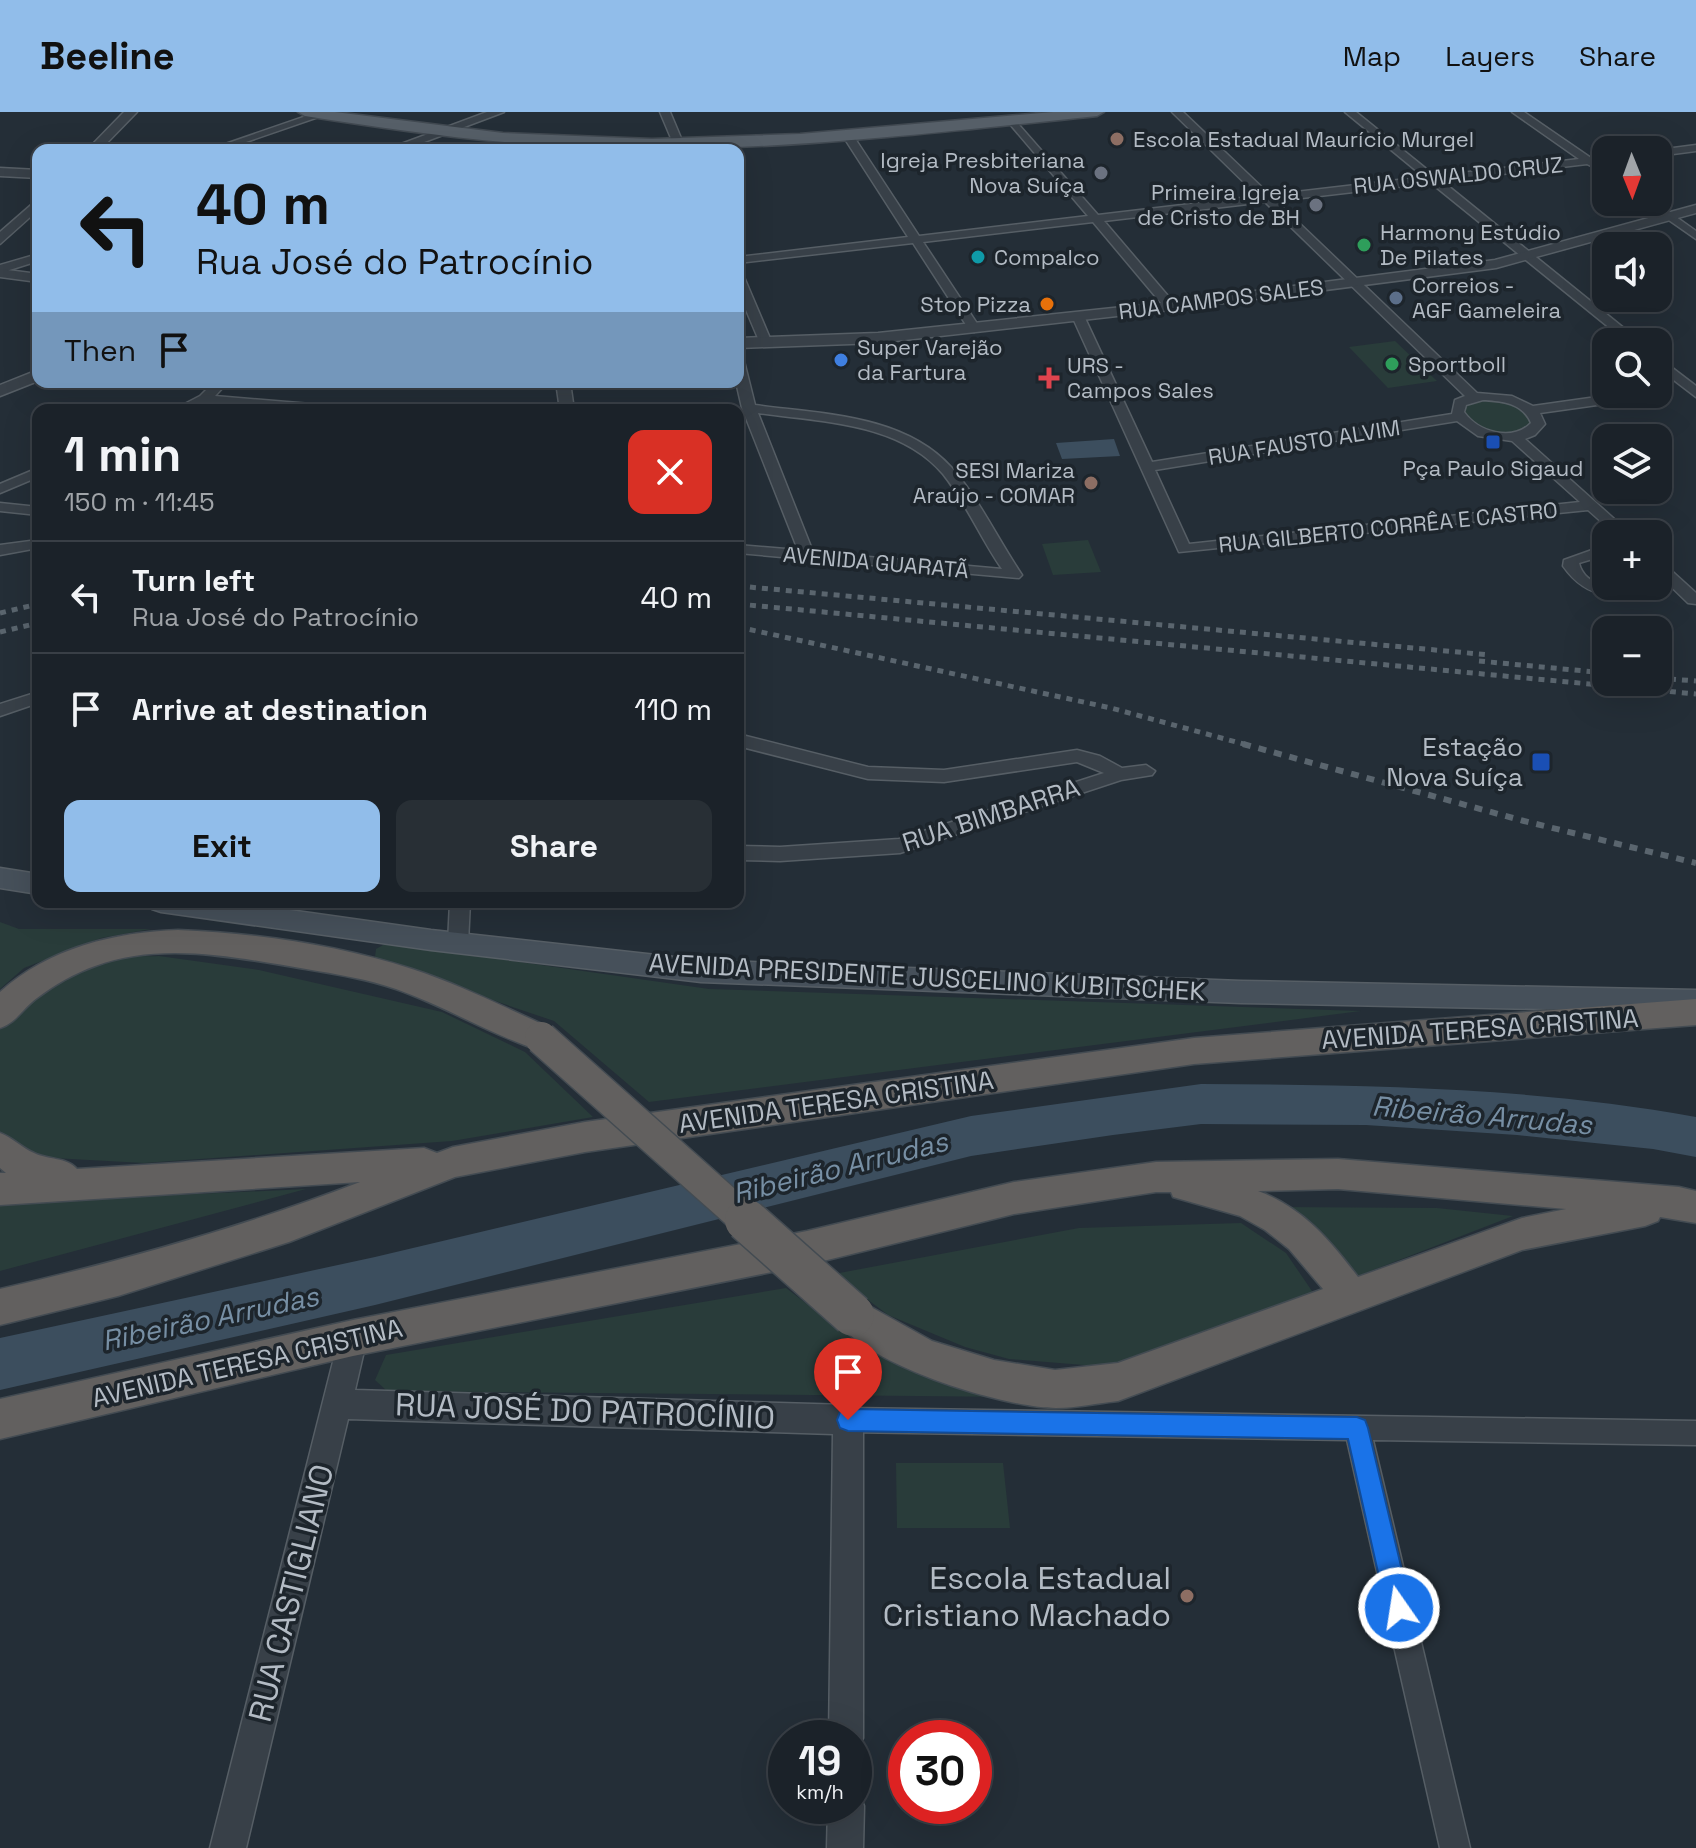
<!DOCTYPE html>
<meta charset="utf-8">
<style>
:root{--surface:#1b2229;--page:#282f35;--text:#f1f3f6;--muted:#a0a4a8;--line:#393f46;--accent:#91bdea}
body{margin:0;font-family:"Space Grotesk",sans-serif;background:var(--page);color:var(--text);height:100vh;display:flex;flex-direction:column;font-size:30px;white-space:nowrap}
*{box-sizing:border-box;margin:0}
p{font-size:26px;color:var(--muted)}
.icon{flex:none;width:44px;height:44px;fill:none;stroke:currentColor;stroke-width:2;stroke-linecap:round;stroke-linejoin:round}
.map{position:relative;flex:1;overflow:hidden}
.details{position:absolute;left:32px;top:292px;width:712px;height:504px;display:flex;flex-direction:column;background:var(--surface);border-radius:16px;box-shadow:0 8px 32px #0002,0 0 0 2px var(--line)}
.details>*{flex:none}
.banner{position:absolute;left:32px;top:32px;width:712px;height:244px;border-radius:16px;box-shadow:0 8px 32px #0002,0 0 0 2px var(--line);background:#91bdea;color:#111;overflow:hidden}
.needle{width:52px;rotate:179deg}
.buttons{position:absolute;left:1592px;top:24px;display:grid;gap:16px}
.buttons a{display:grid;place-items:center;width:80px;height:80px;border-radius:16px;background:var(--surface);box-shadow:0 8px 32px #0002,0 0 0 2px var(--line);font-size:40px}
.speed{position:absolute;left:768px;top:1608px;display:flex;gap:16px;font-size:40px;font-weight:700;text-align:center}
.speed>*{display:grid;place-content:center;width:104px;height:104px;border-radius:50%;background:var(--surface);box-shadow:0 8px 32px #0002,0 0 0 2px var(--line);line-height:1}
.speed small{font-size:20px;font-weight:400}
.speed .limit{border:12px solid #d22;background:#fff;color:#111}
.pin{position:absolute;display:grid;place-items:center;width:68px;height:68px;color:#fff;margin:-82px -34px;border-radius:50% 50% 50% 0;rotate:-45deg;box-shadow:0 0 8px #0007}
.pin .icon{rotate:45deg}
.me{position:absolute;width:88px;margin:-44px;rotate:347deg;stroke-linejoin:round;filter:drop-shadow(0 0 6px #0008)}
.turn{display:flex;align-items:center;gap:28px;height:168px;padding:0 32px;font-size:36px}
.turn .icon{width:104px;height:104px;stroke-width:2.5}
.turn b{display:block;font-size:56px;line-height:68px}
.then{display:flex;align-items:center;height:76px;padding:0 32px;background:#0003;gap:16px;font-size:30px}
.round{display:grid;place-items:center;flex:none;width:84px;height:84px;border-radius:16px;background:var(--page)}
.overview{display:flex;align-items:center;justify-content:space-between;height:136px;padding:0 32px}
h1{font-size:48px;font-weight:700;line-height:60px}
.button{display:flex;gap:16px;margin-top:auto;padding:16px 32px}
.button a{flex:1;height:92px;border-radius:16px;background:var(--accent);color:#111;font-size:32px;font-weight:700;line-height:92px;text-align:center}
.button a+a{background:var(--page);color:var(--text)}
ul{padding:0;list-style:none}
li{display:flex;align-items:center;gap:24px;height:112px;padding:0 32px;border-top:2px solid var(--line)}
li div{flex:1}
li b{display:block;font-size:30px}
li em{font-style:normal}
header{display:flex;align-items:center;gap:48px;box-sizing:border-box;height:112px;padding:0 40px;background:var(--accent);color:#111}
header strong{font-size:38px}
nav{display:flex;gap:44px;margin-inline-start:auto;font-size:28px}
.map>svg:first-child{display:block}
.green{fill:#293c3a}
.water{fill:#3c4e5e}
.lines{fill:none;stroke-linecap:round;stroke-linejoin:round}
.river{fill:#3c4e5e;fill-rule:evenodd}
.minor-casing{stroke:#565e65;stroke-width:3}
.tertiary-casing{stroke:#565e65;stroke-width:3}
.secondary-casing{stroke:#565e65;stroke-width:3}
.primary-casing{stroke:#414951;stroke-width:3}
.trunk-casing{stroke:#434b52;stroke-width:3}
.minor{fill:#384048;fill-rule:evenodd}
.tertiary{fill:#384048;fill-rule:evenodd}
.secondary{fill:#46505a;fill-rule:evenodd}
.primary{fill:#565f68;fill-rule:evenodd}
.trunk{fill:#62605f;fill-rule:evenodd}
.rail-far1{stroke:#5a656e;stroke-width:5;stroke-dasharray:6 6;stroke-linecap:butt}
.rail{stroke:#5a656e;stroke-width:6;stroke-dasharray:8 8;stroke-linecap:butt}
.trunk-bridge-far1-casing{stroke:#434b52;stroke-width:35;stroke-linecap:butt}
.trunk-bridge-casing{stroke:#434b52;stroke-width:45;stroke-linecap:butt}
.trunk-bridge-far1{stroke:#62605f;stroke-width:32}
.trunk-bridge{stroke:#62605f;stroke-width:42}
.route{fill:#1a73e8;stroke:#114b97;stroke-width:2}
.education-dot{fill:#8d6e63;stroke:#1d252c;stroke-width:3}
.worship-dot{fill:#6b7280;stroke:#1d252c;stroke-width:3}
.leisure-dot{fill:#2e9e5b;stroke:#1d252c;stroke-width:3}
.culture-dot{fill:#0f9aa8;stroke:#1d252c;stroke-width:3}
.service-dot{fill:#5c6f8a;stroke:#1d252c;stroke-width:3}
.food-dot{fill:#e8710a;stroke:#1d252c;stroke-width:3}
.shop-dot{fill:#3f7fe0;stroke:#1d252c;stroke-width:3}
.health-dot{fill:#e0444e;stroke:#1d252c;stroke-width:3}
.transit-dot{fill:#1a4fb4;stroke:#1d252c;stroke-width:3}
.labels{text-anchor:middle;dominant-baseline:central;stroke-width:7;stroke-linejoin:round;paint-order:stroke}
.far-poi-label{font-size:22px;fill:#b3bbc4;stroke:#1d252c;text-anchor:start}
.far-street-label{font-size:22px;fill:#b3bbc4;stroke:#1d252c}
.poi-label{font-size:26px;fill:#b3bbc4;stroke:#1d252c;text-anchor:end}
.street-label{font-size:26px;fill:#b3bbc4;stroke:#1d252c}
.water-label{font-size:28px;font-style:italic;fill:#778fa4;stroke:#1d252c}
.near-street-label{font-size:32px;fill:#b3bbc4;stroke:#1d252c}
.near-poi-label{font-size:32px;fill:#b3bbc4;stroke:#1d252c;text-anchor:end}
</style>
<header>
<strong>Beeline</strong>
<nav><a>Map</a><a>Layers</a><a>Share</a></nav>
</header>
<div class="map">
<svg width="1696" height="1736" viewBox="0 0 1696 1736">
<rect width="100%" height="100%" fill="#242e37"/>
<g class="green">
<path d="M 1395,229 L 1437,269 L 1388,276 L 1349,235 Z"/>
<path d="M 1481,288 C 1503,289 1518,291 1532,309 L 1530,314 C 1510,330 1473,320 1463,298 L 1466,293 Z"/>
<path d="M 1088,428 L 1101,460 L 1053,463 L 1042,432 Z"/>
<path d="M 0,810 L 19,817 L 151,817 L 101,826 L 24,856 L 0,877 Z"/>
<path d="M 395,832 L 709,877 L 1361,899 L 649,990 L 554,909 L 383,851 L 375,845 L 376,837 L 383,833 Z"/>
<path d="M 159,844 L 259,858 L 442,900 L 525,940 L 593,1005 L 452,1029 L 144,1051 L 16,1044 L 0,1024 L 0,918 C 18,878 68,857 108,847 C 124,842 143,845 159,844 Z"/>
<path d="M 306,1077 L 0,1159 L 0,1091 Z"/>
<path d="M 1276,1095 L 1437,1096 L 1513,1104 L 1350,1167 Z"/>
<path d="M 1241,1111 L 1286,1141 L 1314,1182 L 1133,1257 L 1009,1247 L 965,1235 L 888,1203 L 834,1162 L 1079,1116 Z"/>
<path d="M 786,1176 L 831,1210 L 1017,1285 L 387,1279 L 375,1268 L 386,1243 Z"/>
<path d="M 896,1351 L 1003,1351 L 1010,1416 L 897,1416 Z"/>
</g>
<path class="water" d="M 1114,327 L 1120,344 L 1062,347 L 1056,331 Z"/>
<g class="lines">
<path class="river" d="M 1201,972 C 1366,973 1533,975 1696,1005 L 1696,1045 L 1653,1037 L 1517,1023 L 1366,1013 L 1201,1012 L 1113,1023 L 971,1044 L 375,1193 L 0,1278 L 0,1226 L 375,1145 L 971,1004 Z"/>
<g class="minor-casing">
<g id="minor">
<path d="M 318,0 L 327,2 L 223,38 L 208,38 Z"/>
<path d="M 660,0 L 670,0 L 686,38 L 676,38 Z"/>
<path d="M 1172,0 L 1183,0 L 1270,83 L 1424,65 L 1345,0 L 1356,0 L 1435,64 L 1579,47 L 1512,0 L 1524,0 L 1591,46 L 1606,44 L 1606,50 L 1593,55 L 1587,52 L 1442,69 L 1641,230 L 1627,230 L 1431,71 L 1276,89 L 1477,281 L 1512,284 L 1533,294 L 1618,282 L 1654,282 L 1647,286 L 1540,301 L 1545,312 L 1535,323 L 1525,327 L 1631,422 L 1615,422 L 1588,398 L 1179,440 L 1072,204 L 1074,201 L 1084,204 L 1152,350 L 1452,302 L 1455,288 L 1465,284 L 1265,90 L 1104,109 L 1174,191 L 1174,197 L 1166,197 L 1093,110 L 923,130 L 980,216 L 974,220 L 970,219 L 913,131 L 738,151 L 738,145 L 908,125 L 843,24 L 848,21 L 852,22 L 919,124 L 1088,104 L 1009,11 L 1008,9 L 1013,6 L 1098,103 L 1258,84 ZM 1483,288 C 1502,289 1523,291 1531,311 C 1512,330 1478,320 1464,300 L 1466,293 ZM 1457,309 L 1478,324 L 1512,329 L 1580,390 L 1189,432 L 1155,358 Z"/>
<path d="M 1696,33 L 1696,39 L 1658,44 L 1658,38 Z"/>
<path d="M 1643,90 L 1655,90 L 1696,119 L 1696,127 Z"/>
<path d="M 38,142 L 38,149 L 0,161 L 0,153 Z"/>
<path d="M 738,161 L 744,165 L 772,231 L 770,234 L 760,231 L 738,179 Z"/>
<path d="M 738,245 L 744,249 L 755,293 C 820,302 903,302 951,355 C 979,386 998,428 1022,463 L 1019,466 L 738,441 L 738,433 L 798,438 L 742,296 L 736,270 ZM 758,301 C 820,310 899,310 943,362 C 966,391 981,427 1002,457 L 813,440 Z"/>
<path d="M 1658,245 L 1696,274 L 1696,285 L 1658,256 Z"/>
<path d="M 214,270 L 228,270 L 215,284 L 335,294 L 342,298 L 288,298 L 207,291 L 191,298 L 173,298 L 200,284 Z"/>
<path d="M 556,270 L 570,270 L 574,298 L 560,298 Z"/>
<path d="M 38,356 L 38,365 L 0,381 L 0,372 Z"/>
<path d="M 0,391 L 38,395 L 38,403 L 0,399 Z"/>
<path d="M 38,428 L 38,436 L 0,443 L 0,433 Z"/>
<path d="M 1606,433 L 1606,443 L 1579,451 C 1587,483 1633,474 1658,474 L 1658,470 L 1664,474 L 1661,477 C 1621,487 1589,491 1563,454 L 1564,448 Z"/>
<path d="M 1658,449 L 1663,451 L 1696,481 L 1696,492 L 1688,491 L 1658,462 Z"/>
<path d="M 38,580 L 38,591 L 0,604 L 0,592 Z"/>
<path d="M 738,622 L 868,655 L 944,658 L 1077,638 L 1100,644 L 1122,656 L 1146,653 L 1155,659 L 1152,663 L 1121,668 L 900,741 L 780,749 L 738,748 L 738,734 L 780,735 L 899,727 L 1104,661 L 1077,650 L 944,670 L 868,667 L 738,634 Z"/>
<path d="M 450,790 L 470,790 L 468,831 L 465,836 L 451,836 L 448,831 Z"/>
<path d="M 848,1296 L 1696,1309 L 1696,1333 L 1373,1328 L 1470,1736 L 1440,1736 L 1347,1328 L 848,1320 L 839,1317 L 835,1308 L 839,1299 Z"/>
</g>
</g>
<g class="tertiary-casing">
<g id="tertiary">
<path d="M 124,0 L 137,0 L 100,38 L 87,38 Z"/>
<path d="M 487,0 L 504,0 L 403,38 L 385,38 Z"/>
<path d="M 0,56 L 38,58 L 38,66 L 0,64 Z"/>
<path d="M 38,87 L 38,98 L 0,132 L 0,120 Z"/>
<path d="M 1696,93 L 1696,101 L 1496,156 L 1170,198 L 878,231 L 738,236 L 738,226 L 878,221 L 1170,190 L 1495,148 Z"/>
<path d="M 0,157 L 38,162 L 38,170 L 0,165 Z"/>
<path d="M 38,258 L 38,269 L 0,284 L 0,273 Z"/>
<path d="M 353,1212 L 363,1216 L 367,1226 L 355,1278 L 848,1293 L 859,1298 L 863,1308 L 863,1626 L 858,1638 L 854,1640 L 854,1626 L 829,1626 L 833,1322 L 348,1307 L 246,1736 L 210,1736 L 339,1226 L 343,1216 Z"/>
<path d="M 854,1680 L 859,1681 L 864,1694 L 863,1736 L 827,1736 L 828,1694 L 854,1694 Z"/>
</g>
</g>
<g class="secondary-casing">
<g id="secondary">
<path d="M 0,756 L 38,762 L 38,782 L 0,776 Z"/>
<path d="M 148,790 L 232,790 L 431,818 L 701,848 L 1241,869 L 1696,878 L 1696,900 L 1241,891 L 701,870 L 431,838 L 161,800 L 152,797 Z"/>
</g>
</g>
<g class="primary-casing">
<path id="primary" d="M 298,0 L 335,0 L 503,21 L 652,27 L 800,22 L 1053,0 L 1104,0 L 1097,4 C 924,22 750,43 576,35 C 485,31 395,18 305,4 Z"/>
</g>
<g class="trunk-casing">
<g id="trunk">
<path d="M 178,818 C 256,821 338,833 412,857 C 461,873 506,896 553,917 L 558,926 L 553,935 L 541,939 C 491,923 445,894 396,877 C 367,867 336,862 306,857 C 239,846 162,829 95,854 C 75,861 54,873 37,886 C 23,896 16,911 0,916 L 0,880 C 49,836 115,820 178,818 Z"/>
<path d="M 1696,887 L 1696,913 L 1194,952 L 585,1040 L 455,1065 L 289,1130 L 118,1184 L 0,1213 L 0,1177 C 122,1149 243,1115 360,1070 L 0,1093 L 0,1061 L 6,1061 L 0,1056 L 0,1021 C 13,1026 22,1036 34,1041 C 48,1048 67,1045 77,1057 L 424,1036 L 437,1041 L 453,1035 L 585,1010 L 1194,926 Z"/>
<path d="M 1338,1047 L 1679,1075 L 1696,1079 L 1696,1111 L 1660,1105 L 1658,1109 L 1645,1114 L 1522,1138 L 1118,1289 C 1098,1291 1077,1296 1056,1296 C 1005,1296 856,1251 834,1203 L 839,1190 L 853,1185 L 932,1229 L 994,1248 L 1055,1258 L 1118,1251 L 1323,1177 L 1289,1137 L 1265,1118 L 1240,1104 L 1173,1085 L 1171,1080 L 1156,1080 L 1014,1102 L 807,1153 L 353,1244 L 0,1327 L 0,1287 L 353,1208 L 807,1119 L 1014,1070 L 1156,1050 ZM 1338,1077 L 1566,1097 L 1522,1106 L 1358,1165 C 1330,1128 1302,1095 1258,1079 Z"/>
</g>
</g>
<use href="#minor" class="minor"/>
<use href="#tertiary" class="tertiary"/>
<use href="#secondary" class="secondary"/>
<use href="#primary" class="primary"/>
<use href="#trunk" class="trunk"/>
<g class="rail-far1">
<path d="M 738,474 L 1490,543"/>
<path d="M 738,492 L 1696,582"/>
<path d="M 0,501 L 38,492"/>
<path d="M 738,515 L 1111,596 L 1251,634"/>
<path d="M 0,520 L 38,511"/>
<path d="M 1479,549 L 1606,561"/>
<path d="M 1658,566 L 1696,569"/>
</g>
<path class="rail" d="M 1243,632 L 1524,709 L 1696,751"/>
<g class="trunk-bridge-far1-casing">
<path id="trunk-bridge-far1" d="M 541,926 L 748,1110"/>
</g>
<g class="trunk-bridge-casing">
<path id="trunk-bridge" d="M 746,1108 L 853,1203"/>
</g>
<use href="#trunk-bridge-far1" class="trunk-bridge-far1"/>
<use href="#trunk-bridge" class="trunk-bridge"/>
</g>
<path class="route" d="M 848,1297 L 1357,1305 L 1365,1308 L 1368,1316 L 1411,1496 L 1408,1505 L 1399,1508 L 1390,1505 L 1386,1496 L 1348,1327 L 848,1319 L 840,1316 L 837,1308 L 840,1300 Z"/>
<g class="education-dot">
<circle cx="1117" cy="27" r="8"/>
<circle cx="1091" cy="371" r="8"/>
<circle cx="1187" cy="1484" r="8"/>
</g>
<g class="worship-dot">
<circle cx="1101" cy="61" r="8"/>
<circle cx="1316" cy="93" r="8"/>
</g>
<g class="leisure-dot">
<circle cx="1364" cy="133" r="8"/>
<circle cx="1392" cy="252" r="8"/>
</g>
<circle class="culture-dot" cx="978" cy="145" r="8"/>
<circle class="service-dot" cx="1396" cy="186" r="8"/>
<circle class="food-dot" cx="1047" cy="192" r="8"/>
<circle class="shop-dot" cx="841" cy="248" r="8"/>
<path class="health-dot" d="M1045 254h8v8h8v8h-8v8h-8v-8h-8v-8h8z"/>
<g class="transit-dot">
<rect x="1485" y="322" width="16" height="16" rx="4"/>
<rect x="1531" y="640" width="20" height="20" rx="4"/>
</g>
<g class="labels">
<g class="far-poi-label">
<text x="1133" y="27">Escola Estadual Maurício Murgel</text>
<text x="1085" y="48" text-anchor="end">Igreja Presbiteriana<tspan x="1085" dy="25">Nova Suíça</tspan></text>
<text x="1300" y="80" text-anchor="end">Primeira Igreja<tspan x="1300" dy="25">de Cristo de BH</tspan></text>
<text x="1380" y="120">Harmony Estúdio<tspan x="1380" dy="25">De Pilates</tspan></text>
<text x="994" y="145">Compalco</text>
<text x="1412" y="173">Correios -<tspan x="1412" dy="25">AGF Gameleira</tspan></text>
<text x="1031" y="192" text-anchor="end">Stop Pizza</text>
<text x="857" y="235">Super Varejão<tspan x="857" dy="25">da Fartura</tspan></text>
<text x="1408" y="252">Sportboll</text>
<text x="1067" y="253">URS -<tspan x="1067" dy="25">Campos Sales</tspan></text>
<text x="1493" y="356" text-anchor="middle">Pça Paulo Sigaud</text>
<text x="1075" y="358" text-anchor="end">SESI Mariza<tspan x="1075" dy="25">Araújo - COMAR</tspan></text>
</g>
<g class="far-street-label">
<text transform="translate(1458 63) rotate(-6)">RUA OSWALDO CRUZ</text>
<text transform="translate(1221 187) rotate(-7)">RUA CAMPOS SALES</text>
<text transform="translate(1304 330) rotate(-9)">RUA FAUSTO ALVIM</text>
<text transform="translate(1388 415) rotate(-6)">RUA GILBERTO CORRÊA E CASTRO</text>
<text transform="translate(876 450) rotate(5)">AVENIDA GUARATÃ</text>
</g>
<g class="poi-label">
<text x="1523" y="635">Estação<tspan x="1523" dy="30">Nova Suíça</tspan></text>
</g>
<g class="street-label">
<text transform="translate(991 703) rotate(-18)">RUA BIMBARRA</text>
<text transform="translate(927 865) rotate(3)">AVENIDA PRESIDENTE JUSCELINO KUBITSCHEK</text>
<text transform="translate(1480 917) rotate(-4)">AVENIDA TERESA CRISTINA</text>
<text transform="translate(836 990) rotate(-8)">AVENIDA TERESA CRISTINA</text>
<text transform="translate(247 1251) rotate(-13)">AVENIDA TERESA CRISTINA</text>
</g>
<g class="water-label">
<text transform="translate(1482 1003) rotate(5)">Ribeirão Arrudas</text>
<text transform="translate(840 1055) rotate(-14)">Ribeirão Arrudas</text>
<text transform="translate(210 1206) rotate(-12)">Ribeirão Arrudas</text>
</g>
<g class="near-street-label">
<text transform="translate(585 1299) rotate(2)">RUA JOSÉ DO PATROCÍNIO</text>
<text transform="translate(291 1481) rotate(-76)">RUA CASTIGLIANO</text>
</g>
<g class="near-poi-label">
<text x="1171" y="1466">Escola Estadual<tspan x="1171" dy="37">Cristiano Machado</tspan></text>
</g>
</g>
</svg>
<div class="buttons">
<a><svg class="needle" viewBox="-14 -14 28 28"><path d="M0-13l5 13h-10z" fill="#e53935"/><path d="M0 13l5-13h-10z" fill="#a0a4a8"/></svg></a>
<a><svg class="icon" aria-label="sound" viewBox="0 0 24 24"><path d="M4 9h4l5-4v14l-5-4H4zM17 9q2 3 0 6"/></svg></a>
<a><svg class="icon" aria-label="search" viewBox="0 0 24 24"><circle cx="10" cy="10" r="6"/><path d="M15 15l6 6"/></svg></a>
<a><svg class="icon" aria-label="layers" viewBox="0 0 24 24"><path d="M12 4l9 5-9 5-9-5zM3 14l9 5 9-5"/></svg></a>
<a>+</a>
<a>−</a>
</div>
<div class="speed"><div>19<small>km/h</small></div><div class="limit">30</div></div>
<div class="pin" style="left:848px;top:1308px;background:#d93025"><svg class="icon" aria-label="arrive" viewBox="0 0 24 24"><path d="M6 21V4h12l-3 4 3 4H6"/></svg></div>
<svg class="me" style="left:1399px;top:1496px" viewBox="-20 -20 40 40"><circle r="17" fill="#1a73e8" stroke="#fff" stroke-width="3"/><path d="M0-11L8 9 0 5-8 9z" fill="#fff"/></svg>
<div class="banner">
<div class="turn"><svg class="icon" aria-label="left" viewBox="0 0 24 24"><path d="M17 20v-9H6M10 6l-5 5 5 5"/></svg><div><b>40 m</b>Rua José do Patrocínio</div></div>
<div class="then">Then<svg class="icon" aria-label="arrive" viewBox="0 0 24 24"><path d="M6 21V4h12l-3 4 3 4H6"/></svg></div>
</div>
<section class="details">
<div class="overview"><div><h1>1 min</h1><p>150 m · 11:45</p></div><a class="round" style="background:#d93025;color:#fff"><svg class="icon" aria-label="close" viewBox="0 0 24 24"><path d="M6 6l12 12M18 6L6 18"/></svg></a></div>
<ul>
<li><svg class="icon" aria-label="left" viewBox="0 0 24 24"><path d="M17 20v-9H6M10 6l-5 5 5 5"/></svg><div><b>Turn left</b><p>Rua José do Patrocínio</p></div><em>40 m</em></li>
<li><svg class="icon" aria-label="arrive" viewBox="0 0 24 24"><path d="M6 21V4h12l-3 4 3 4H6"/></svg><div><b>Arrive at destination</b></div><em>110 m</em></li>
</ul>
<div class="button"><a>Exit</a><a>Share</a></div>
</section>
</div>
